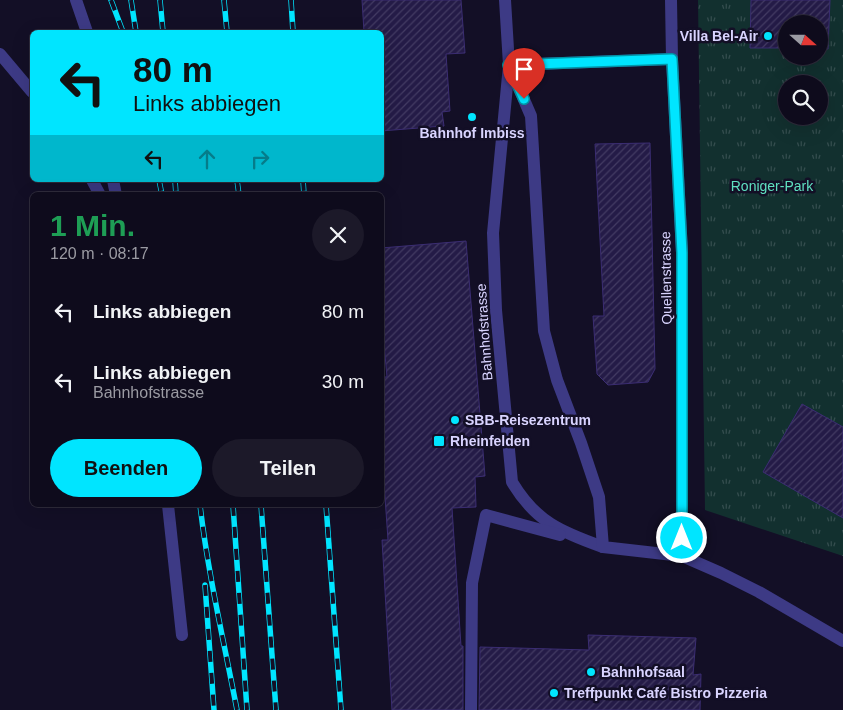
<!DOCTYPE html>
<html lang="de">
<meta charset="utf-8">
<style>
:root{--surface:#0e0b1c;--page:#1c1929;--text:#f1f3f6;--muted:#9b9ba3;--line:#2e2b3b;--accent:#00e5ff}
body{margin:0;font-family:Arial,sans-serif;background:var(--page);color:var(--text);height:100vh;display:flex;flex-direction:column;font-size:19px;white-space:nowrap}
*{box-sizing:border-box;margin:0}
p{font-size:16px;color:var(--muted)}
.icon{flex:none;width:28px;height:28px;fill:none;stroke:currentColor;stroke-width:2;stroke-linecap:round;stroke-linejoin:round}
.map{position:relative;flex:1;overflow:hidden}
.drawer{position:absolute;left:30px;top:192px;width:354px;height:315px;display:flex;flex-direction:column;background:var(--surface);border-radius:8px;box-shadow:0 5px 20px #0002,0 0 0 1px var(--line)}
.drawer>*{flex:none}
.top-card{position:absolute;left:30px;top:30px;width:354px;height:152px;border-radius:8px;box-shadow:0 5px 20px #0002,0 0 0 1px var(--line);background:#00e5ff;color:#111;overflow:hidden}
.needle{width:32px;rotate:111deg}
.buttons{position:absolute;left:778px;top:15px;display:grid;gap:10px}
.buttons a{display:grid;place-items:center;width:50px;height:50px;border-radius:50%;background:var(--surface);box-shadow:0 5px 20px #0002,0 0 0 1px var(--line);font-size:25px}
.pin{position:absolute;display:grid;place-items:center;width:42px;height:42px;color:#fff;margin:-51px -21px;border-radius:50% 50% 50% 0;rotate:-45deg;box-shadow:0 0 5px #0007}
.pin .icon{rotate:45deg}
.me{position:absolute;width:55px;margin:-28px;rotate:0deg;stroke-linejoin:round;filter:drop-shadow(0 0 4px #0008)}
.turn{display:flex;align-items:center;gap:18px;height:105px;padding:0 20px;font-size:22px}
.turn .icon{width:65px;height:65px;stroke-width:2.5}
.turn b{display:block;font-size:35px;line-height:42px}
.lanes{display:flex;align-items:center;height:48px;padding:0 20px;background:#0003;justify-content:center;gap:25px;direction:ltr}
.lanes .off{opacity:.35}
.round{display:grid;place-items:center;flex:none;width:52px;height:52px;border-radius:26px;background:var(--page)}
.head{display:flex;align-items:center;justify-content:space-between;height:85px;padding:0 20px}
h1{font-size:30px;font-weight:700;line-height:38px;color:#1e9e55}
.cta{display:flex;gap:10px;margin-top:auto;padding:10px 20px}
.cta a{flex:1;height:58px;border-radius:30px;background:var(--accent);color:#111;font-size:20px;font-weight:700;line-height:58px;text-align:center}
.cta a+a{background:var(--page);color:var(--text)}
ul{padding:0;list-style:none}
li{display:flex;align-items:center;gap:15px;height:70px;padding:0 20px}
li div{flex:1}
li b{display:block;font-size:19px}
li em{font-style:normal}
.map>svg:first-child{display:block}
.grass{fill:url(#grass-tufts);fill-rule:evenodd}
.building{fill:url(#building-hatch);stroke:#3b2d73}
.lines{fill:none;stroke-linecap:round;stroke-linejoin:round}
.lane{stroke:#3d3a85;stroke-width:12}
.street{stroke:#3d3a85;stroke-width:12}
.rail-casing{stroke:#00e5ff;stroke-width:5.5}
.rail{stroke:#130f26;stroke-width:4;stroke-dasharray:11;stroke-linecap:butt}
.route-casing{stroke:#0095a6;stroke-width:12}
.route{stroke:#00e5ff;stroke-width:9}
.poi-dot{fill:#00e5ff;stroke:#130f26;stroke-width:2}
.labels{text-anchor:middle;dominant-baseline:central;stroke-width:5;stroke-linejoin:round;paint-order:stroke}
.poi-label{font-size:14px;font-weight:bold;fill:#d9d4ff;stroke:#130f26;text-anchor:start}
.park-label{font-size:14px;fill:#5fe0c0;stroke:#130f26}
.street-label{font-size:14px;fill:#d9d4ff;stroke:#130f26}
</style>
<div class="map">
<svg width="843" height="710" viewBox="0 0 843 710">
<defs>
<pattern id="grass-tufts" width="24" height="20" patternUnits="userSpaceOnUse" patternTransform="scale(1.25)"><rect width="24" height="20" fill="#12302f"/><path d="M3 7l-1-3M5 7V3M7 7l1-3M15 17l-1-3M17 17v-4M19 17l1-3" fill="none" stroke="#344d4e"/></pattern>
<pattern id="building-hatch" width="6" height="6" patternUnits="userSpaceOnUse" patternTransform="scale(1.25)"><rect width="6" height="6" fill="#241b47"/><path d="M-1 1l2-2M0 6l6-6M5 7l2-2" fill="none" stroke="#433b63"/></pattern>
</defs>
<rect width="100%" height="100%" fill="#130f26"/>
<path class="grass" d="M 698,0 L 843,0 L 843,556 L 705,510 ZM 786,24 L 819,24 L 819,56 L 786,56 ZM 786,84 L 819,84 L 819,116 L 786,116 Z"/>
<g class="building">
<path d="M 362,0 L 461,0 L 465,53 L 446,54 L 450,111 L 442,112 L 444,126 L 381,131 L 381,32 L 364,32 Z"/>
<path d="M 751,0 L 830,0 L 828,49 L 819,49 L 819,24 L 786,24 L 786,48 L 750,48 Z"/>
<path d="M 650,143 L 655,369 L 648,382 L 608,385 L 597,374 L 593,316 L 604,316 L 595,144 Z"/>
<path d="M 466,241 L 485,476 L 475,477 L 476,507 L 452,508 L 461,646 L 463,646 L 463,710 L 392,710 L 382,540 L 388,540 L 381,440 L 381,377 L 387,377 L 381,311 L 381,248 Z"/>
<path d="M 802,404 L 843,427 L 843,518 L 763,472 Z"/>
<path d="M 588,635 L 696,638 L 693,675 L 701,674 L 700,710 L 479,710 L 480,647 L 589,650 Z"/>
</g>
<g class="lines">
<g class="lane">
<path d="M 0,54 L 32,92"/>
<path d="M 509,65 L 493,233 L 496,310 L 512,482 C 536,522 561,532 603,547"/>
<path d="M 92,180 L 100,195"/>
<path d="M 168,505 L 182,635"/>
<path d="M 471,710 L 472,583 L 486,515 L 560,535"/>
</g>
<g class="street">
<path d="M 76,0 L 87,32"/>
<path d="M 505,0 L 509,65 L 531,116 L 544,331 L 557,380 L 581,443 L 599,497 L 603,547 L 682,556 L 721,573 L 759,592 L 843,641"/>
<path d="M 671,0 L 672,59 L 682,253 L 682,556"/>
<path d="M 509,65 L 672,59"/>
<path d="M 113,180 L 116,195"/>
</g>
<g class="rail-casing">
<g id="rail">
<path d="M 111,0 L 123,32"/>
<path d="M 131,0 L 136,32"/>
<path d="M 160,0 L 163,32"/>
<path d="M 224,0 L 227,32"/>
<path d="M 291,0 L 293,32"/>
<path d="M 159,180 L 162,195"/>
<path d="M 175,180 L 176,195"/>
<path d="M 237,180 L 239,195"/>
<path d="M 303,180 L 304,195"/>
<path d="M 200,505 C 208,574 224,642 237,710"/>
<path d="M 233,505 L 247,710"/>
<path d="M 261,505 L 276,710"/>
<path d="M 326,505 L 341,710"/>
<path d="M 205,585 L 214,710"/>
</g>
</g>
<use href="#rail" class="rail"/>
</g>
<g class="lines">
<g class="route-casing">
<path id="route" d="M 524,99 L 508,65 L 672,59 L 682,253 L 682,538"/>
</g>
<use href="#route" class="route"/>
</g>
<g class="poi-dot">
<circle cx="768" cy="36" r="5"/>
<circle cx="472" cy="117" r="5"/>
<circle cx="455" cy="420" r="5"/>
<rect x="433" y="435" width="12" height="12" rx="2.5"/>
<circle cx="591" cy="672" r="5"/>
<circle cx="554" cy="693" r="5"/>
</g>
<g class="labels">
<g class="poi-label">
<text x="758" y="36" text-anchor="end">Villa Bel-Air</text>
<text x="472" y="133" text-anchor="middle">Bahnhof Imbiss</text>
<text x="465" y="420">SBB-Reisezentrum</text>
<text x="450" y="441">Rheinfelden</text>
<text x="601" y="672">Bahnhofsaal</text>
<text x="564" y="693">Treffpunkt Café Bistro Pizzeria</text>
</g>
<g class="park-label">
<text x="772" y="186">Roniger-Park</text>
</g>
<g class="street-label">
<text transform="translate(666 278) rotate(-91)">Quellenstrasse</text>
<text transform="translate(484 332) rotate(-94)">Bahnhofstrasse</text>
</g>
</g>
</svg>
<div class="buttons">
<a><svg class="needle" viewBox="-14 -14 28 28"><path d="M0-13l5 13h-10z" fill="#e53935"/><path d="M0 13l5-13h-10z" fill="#9b9ba3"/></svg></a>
<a><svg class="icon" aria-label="search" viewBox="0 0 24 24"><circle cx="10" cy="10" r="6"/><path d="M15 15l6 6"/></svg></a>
</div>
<div class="pin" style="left:524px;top:99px;background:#d93025"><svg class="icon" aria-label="arrive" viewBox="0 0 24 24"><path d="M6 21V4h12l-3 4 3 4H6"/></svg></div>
<svg class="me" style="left:682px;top:538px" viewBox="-20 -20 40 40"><circle r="17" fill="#00e5ff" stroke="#fff" stroke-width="3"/><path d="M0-11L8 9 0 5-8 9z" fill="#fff"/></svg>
<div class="top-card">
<div class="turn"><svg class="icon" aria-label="left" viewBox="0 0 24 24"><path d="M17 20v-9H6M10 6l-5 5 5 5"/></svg><div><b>80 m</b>Links abbiegen</div></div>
<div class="lanes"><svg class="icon" aria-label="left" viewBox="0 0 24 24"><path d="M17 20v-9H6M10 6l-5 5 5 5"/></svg><svg class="icon off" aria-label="ahead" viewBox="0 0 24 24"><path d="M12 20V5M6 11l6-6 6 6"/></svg><svg class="icon off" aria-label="right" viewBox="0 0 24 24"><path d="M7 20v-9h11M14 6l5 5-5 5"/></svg></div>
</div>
<section class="drawer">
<div class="head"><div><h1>1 Min.</h1><p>120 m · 08:17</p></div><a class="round"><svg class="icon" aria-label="close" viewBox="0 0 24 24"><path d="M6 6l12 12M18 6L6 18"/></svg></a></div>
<ul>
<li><svg class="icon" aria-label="left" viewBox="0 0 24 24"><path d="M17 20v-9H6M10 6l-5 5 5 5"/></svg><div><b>Links abbiegen</b></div><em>80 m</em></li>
<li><svg class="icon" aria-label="left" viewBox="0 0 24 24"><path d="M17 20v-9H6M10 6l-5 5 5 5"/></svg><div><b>Links abbiegen</b><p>Bahnhofstrasse</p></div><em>30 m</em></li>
</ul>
<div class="cta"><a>Beenden</a><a>Teilen</a></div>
</section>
</div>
